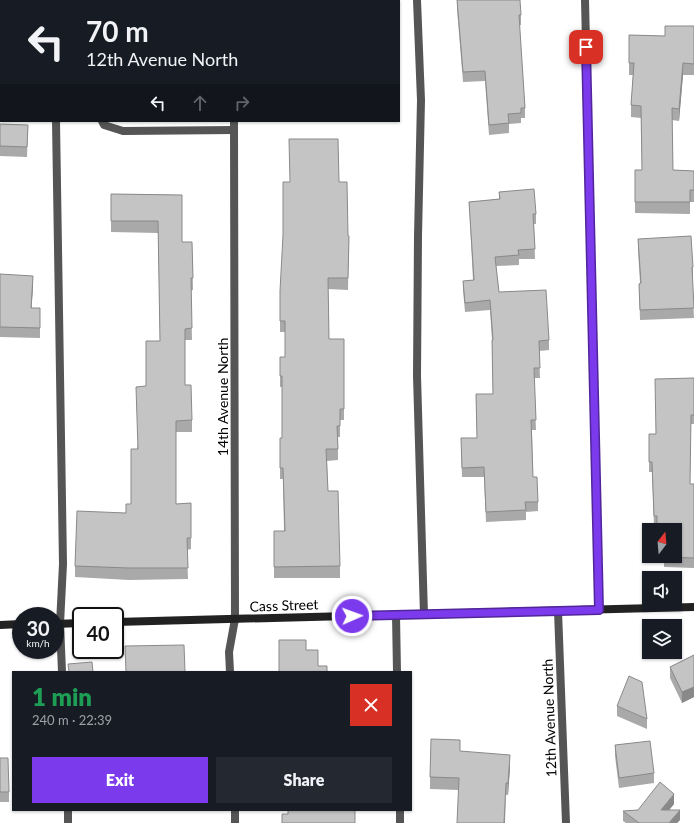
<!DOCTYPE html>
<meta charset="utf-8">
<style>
:root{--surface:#171b24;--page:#242831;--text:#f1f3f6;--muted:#9ea1a6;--accent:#7c3aed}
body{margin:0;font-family:Lato,sans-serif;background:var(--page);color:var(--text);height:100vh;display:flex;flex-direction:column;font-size:15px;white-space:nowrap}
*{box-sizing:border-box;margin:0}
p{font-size:13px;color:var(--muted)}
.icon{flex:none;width:22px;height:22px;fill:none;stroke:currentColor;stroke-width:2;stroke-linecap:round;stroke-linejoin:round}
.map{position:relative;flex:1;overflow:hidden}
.panel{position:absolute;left:12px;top:671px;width:400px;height:140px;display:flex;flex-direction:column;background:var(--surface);border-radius:0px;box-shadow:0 1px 3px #0004}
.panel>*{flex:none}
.top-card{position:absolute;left:0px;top:0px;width:400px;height:122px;box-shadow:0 1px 3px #0004;background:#171b24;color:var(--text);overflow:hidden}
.needle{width:26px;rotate:16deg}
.tools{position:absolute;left:642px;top:523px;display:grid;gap:8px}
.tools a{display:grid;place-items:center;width:40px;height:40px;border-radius:0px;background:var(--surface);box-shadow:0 1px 3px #0004;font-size:20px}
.speed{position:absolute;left:12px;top:607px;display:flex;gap:8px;font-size:20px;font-weight:700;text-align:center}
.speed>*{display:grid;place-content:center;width:52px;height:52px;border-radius:50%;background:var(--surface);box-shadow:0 1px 3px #0004;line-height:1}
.speed small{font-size:10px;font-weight:400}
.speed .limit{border:2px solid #111;border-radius:6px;background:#fff;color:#111}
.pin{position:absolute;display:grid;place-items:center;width:34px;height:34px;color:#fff;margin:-17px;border-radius:8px;box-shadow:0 2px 6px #0006}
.me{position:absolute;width:44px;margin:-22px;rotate:88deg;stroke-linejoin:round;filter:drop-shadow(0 0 3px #0008)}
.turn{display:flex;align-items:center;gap:14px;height:84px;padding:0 20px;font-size:18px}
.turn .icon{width:52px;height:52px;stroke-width:2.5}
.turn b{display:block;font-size:28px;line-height:34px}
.lanes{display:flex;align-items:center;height:38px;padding:0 20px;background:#0003;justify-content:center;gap:20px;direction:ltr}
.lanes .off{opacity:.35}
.round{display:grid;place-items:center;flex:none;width:42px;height:42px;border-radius:0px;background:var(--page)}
.headline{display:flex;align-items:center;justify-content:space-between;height:68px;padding:0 20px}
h1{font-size:24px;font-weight:800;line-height:30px;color:#1e9e55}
.cta{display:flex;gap:8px;margin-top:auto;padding:8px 20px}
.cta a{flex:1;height:46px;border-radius:0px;background:var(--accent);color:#fff;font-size:16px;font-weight:800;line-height:46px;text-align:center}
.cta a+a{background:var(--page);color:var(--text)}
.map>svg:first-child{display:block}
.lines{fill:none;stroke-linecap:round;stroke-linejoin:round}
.lane{stroke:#555;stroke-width:8}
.street{stroke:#555;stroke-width:8}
.secondary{stroke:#222;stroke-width:8}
.wall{fill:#a9a9a9}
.shaded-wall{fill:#898989}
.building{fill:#c4c4c4;stroke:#898989}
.route-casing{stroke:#51269a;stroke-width:10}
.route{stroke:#7c3aed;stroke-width:7}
.labels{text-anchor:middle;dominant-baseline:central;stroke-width:3;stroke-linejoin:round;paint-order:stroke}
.street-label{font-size:14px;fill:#000;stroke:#fff}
</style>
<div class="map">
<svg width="694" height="823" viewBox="0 0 694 823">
<rect width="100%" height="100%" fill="#fff"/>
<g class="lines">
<g class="lane">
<path d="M 54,0 L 54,1"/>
<path d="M 417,0 L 421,100 L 418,236 L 417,376 L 424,615"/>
<path d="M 56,121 L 63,564 L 60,624 L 62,672"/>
<path d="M 102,121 L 104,125 L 123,131 L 234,130"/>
<path d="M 396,615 L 397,672"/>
<path d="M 68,810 L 68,823"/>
<path d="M 400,810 L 400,823"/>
</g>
<g class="street">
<path d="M 234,0 L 234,1"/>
<path d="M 585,0 L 599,610"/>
<path d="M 558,611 L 566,823"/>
<path d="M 230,672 L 229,652 L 235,619 L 234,121"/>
<path d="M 235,810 L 235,823"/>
</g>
<g class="secondary">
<path d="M 115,622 L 694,607"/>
<path d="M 55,624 L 81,623"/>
<path d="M 0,625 L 21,624"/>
</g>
</g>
<g class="wall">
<path d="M 457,0 L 521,15 L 521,25 L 519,25 L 525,108 L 525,118 L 521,118 L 521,123 L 509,124 L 509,133 L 489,135 L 485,81 L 463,82 L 457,9 Z"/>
<path d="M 694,26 L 694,75 L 683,75 L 679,121 L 672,120 L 673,170 L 694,171 L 694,202 L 690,202 L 690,214 L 635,213 L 635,170 L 642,170 L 641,118 L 631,117 L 631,105 L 633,75 L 629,75 L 629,35 L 665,36 Z"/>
<path d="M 0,124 L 28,125 L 27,157 L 0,156 Z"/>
<path d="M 339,182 L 348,236 L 349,236 L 348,290 L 328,289 L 329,339 L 344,339 L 344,420 L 340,420 L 340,437 L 338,437 L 338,460 L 327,461 L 328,491 L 340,566 L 340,578 L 274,578 L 274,531 L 284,531 L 283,479 L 280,479 L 280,449 L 282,438 L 282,387 L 280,387 L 280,357 L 285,357 L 285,332 L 280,332 L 280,291 Z"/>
<path d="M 499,192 L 536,214 L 536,224 L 534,224 L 535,259 L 519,259 L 519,265 L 496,266 L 499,292 L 549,340 L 549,350 L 539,351 L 540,378 L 534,378 L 536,430 L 532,430 L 533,477 L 538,502 L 538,511 L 526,512 L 526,520 L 486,522 L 484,477 L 462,477 L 461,448 L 477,438 L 476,394 L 493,394 L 492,350 L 492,340 L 490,310 L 465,312 L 463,290 L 463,281 L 473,280 L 469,202 L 499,199 Z"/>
<path d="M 111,194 L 182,195 L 182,242 L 192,242 L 193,290 L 191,290 L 192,340 L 185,340 L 185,385 L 192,420 L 192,432 L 176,432 L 176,504 L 191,503 L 191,549 L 187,550 L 188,579 L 129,580 L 75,577 L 75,566 L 126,513 L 131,504 L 137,449 L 146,386 L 160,341 L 158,233 L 111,232 Z"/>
<path d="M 638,239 L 693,267 L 693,277 L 692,277 L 694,318 L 640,320 L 639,284 L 640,283 L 638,249 Z"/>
<path d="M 0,274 L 33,286 L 31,308 L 40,308 L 40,338 L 0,337 Z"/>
<path d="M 694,378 L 694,424 L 691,424 L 690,484 L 694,484 L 694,568 L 664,567 L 664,557 L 675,556 L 657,526 L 654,526 L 652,472 L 649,472 L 649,434 L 656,434 Z"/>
<path d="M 694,655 L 694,697 L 682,703 L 670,678 L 670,667 Z"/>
<path d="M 617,706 L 647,719 L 647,729 L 617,716 Z"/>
<path d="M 615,745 L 654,773 L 654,783 L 619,788 L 615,756 Z"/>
<path d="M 460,751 L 510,767 L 508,795 L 459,790 L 430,789 L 430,777 Z"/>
<path d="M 0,758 L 9,792 L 9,802 L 0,802 Z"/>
<path d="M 674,804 L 669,810 L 680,820 L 677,823 L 626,823 L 623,821 L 623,811 L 638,810 Z"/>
</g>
<g class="shaded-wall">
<path d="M 683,63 L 683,75 L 679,121 L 679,109 Z"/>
<path d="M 33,276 L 33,286 L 31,318 L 31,308 Z"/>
<path d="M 694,687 L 694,697 L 682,703 L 682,692 Z"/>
<path d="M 510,755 L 510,767 L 508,795 L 508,783 Z"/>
<path d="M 506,783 L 505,823 L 504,823 Z"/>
<path d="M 674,794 L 674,804 L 661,820 L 661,810 Z"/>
<path d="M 680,810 L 680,820 L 677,823 L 669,823 Z"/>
</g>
<g class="building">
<rect x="128" y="0" width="60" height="1"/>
<rect x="282" y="0" width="55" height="1"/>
<path d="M 457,0 L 520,0 L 521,15 L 519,15 L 525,108 L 521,108 L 521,113 L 508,114 L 509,123 L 489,125 L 485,71 L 463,72 Z"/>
<path d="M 665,26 L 694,26 L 694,64 L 683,63 L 679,109 L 672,108 L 673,170 L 694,171 L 694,190 L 690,190 L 690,202 L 635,202 L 635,170 L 642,170 L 641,106 L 631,105 L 634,63 L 629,63 L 629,35 L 665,36 Z"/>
<path d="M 0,124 L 28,125 L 27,147 L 0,146 Z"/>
<path d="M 289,139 L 338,139 L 339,182 L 347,182 L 348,236 L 349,236 L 348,278 L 328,278 L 329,339 L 344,339 L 344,409 L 340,409 L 340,426 L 337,426 L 338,449 L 326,449 L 328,491 L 338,491 L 340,566 L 274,567 L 274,531 L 285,531 L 283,468 L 280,468 L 280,438 L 282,438 L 282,376 L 280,376 L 280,357 L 285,357 L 285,321 L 280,321 L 280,291 L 283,235 L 283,182 L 290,182 Z"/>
<path d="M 534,189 L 536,214 L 533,214 L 535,249 L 518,250 L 519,255 L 495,257 L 499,292 L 546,290 L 549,340 L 539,341 L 540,368 L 534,368 L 536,420 L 531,420 L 533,477 L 537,477 L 538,502 L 525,502 L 526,510 L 486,512 L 484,467 L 462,468 L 461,438 L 477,438 L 476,394 L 493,394 L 492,340 L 493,340 L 490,300 L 465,303 L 463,281 L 474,280 L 469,202 L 500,199 L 499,192 Z"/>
<path d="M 111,194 L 182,195 L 182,242 L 192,242 L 193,278 L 191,278 L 192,328 L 185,329 L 185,385 L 191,385 L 192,420 L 176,421 L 176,504 L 191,503 L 191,538 L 187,538 L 188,568 L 129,568 L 75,566 L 77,511 L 126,513 L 126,504 L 131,504 L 131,449 L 138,449 L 136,387 L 146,386 L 146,341 L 160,341 L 158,221 L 111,221 Z"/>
<path d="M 691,236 L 693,267 L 692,267 L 694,308 L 640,310 L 639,284 L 641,283 L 638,239 Z"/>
<path d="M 0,274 L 33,276 L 31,308 L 40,308 L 40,328 L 0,327 Z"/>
<path d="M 694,378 L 694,415 L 691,415 L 690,484 L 694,484 L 694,558 L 664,557 L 664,556 L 675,556 L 675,530 L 657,530 L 657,516 L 654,516 L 652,462 L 649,462 L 649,434 L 656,434 L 655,379 Z"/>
<path d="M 279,640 L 306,640 L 306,650 L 318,650 L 318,666 L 327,666 L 327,672 L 279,672 Z"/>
<path d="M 184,645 L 185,672 L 126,672 L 125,646 Z"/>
<path d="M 694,655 L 694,687 L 682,692 L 670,667 Z"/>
<path d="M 92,662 L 93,672 L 69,672 L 68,664 Z"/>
<path d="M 629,676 L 642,682 L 647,719 L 617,706 Z"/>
<path d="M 431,739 L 460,740 L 460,751 L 510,755 L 508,783 L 506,783 L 504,823 L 457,823 L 459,778 L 430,777 Z"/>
<path d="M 650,741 L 654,773 L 619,778 L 615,745 Z"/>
<path d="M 0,758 L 8,758 L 9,792 L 0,792 Z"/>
<path d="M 660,782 L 674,794 L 661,810 L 680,810 L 669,823 L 639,823 L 623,811 L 638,810 Z"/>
<path d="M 288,810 L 355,810 L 355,823 L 282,823 L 282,814 L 288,814 Z"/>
</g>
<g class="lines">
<g class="route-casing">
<path id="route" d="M 352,616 L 599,610 L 586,47"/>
</g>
<use href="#route" class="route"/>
</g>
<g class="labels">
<g class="street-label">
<text transform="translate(222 397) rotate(-90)">14th Avenue North</text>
<text transform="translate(284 605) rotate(-2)">Cass Street</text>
<text transform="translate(549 718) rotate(-92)">12th Avenue North</text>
</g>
</g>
</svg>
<div class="tools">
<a><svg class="needle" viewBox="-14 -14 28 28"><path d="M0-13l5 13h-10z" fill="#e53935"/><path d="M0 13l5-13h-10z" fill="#9ea1a6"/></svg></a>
<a><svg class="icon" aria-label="sound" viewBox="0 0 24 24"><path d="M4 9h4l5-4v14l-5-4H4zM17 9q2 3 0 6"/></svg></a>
<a><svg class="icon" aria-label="layers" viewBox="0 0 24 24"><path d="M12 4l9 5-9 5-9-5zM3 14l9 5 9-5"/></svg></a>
</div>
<div class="speed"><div>30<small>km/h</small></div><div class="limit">40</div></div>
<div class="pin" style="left:586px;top:47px;background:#d93025"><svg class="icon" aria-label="arrive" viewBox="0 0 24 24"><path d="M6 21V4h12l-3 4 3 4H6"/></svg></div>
<svg class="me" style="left:352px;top:616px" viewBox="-20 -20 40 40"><circle r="17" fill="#7c3aed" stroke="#fff" stroke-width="3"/><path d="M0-11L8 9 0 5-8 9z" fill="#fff"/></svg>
<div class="top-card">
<div class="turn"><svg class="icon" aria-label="left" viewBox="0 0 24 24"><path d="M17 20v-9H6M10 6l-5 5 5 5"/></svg><div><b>70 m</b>12th Avenue North</div></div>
<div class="lanes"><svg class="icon" aria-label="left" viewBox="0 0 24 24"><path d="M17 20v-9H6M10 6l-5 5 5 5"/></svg><svg class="icon off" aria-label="ahead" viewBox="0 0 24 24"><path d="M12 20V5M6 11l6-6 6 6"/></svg><svg class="icon off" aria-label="right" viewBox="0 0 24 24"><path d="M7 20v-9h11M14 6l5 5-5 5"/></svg></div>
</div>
<section class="panel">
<div class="headline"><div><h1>1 min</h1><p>240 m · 22:39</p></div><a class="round" style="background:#d93025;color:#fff"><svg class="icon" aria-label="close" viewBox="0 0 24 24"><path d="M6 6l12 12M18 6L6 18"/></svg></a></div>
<div class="cta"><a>Exit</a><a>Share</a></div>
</section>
</div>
